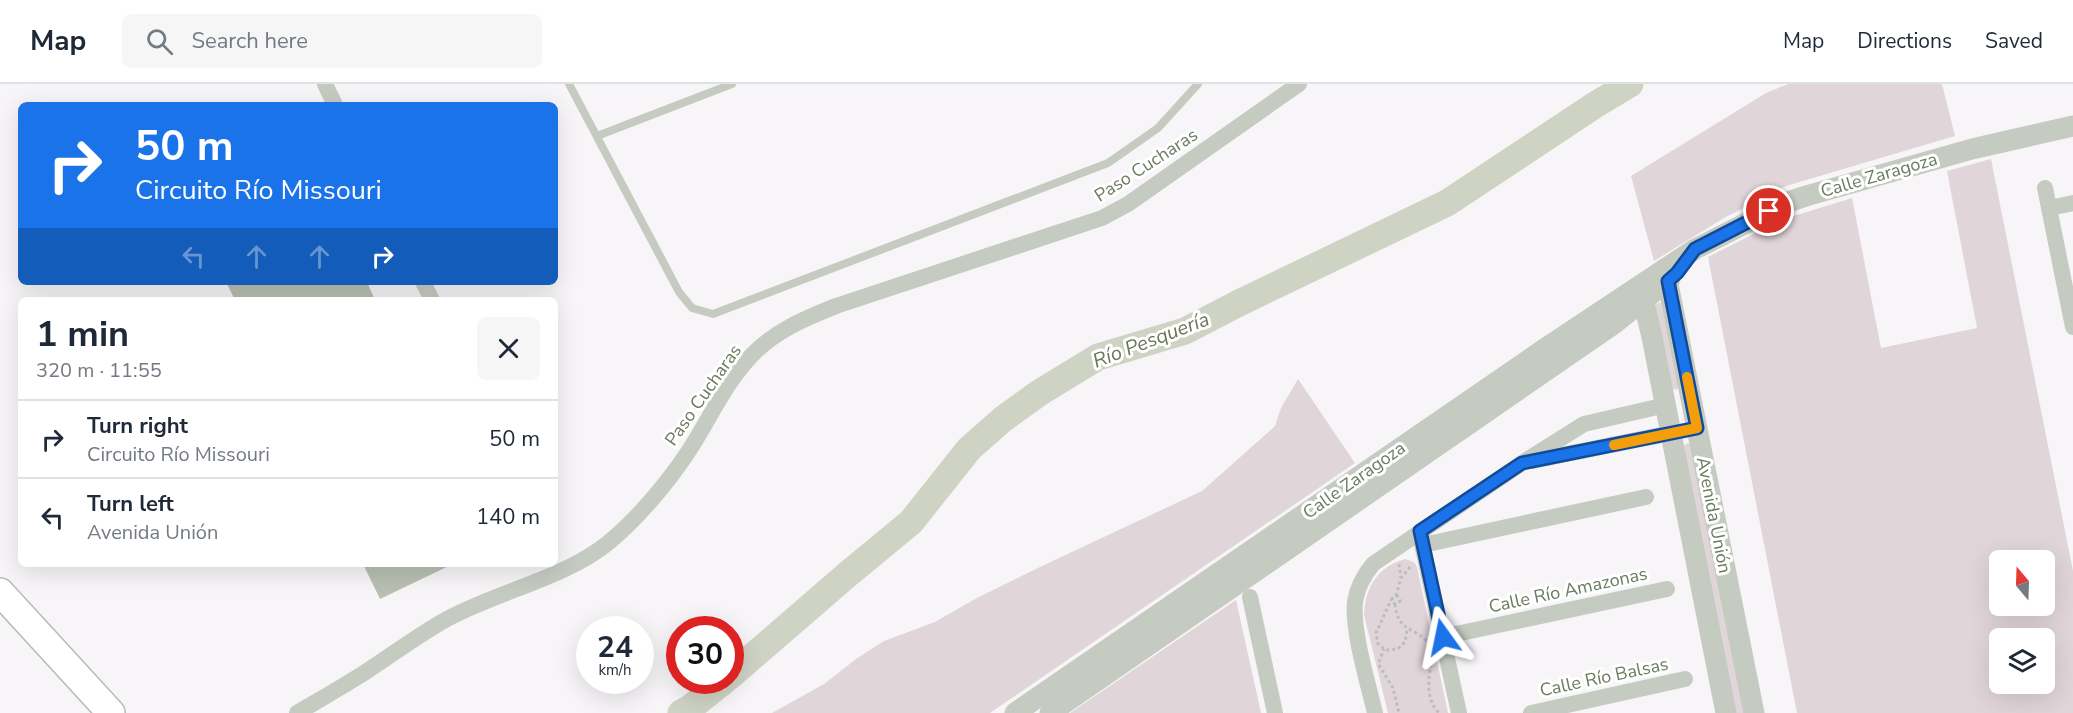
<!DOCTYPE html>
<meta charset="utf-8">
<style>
:root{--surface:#fff;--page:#f6f6f7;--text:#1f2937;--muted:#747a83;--line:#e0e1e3}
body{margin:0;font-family:"Nunito Sans",sans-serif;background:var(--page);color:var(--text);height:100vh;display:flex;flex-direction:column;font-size:22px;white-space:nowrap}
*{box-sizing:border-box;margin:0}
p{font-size:20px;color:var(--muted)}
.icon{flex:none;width:33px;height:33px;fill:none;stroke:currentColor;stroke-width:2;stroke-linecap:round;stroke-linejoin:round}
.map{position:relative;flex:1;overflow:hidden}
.sheet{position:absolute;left:18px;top:213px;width:540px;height:270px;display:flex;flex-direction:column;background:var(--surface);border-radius:9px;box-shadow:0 6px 24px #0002}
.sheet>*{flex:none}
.banner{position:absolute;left:18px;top:18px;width:540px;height:183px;border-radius:9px;box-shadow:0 6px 24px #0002;background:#1a73e8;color:#fff;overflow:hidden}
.needle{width:39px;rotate:341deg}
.tools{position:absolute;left:1989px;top:466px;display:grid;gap:12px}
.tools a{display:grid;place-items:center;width:66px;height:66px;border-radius:9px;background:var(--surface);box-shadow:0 6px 24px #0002;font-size:30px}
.speed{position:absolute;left:576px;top:532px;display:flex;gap:12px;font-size:30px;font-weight:700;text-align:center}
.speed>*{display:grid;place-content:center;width:78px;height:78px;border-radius:50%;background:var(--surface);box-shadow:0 6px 24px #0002;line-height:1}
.speed small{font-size:15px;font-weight:400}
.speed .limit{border:9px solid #d22;background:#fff;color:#111}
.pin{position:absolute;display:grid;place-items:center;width:51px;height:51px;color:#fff;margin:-26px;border:3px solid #fff;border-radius:50%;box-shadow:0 2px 6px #0007}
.me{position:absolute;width:66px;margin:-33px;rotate:348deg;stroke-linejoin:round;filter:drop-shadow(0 0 4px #0008)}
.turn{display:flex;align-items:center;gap:21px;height:126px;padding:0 18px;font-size:27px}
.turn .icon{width:78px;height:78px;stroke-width:2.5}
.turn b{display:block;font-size:42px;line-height:51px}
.lanes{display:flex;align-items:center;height:57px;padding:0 18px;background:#0003;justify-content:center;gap:30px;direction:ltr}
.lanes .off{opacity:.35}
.round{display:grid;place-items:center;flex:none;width:63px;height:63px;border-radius:9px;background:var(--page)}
.overview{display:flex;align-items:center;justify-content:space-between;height:102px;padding:0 18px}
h1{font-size:36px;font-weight:700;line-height:45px}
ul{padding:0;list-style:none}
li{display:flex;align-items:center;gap:18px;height:78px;padding:0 18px;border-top:2px solid var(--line)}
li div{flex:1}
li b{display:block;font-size:22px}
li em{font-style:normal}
header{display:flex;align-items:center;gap:36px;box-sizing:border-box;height:84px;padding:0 30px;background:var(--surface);border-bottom:2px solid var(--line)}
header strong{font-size:28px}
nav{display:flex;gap:33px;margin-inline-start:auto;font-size:21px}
.search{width:420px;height:54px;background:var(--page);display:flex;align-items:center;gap:15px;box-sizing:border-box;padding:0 21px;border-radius:9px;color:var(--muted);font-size:22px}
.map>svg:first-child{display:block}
.green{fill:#e0d5d8;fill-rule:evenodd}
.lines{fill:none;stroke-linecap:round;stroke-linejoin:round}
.river{stroke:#ced3c4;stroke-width:27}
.building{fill:#b9bfb2}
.primary-casing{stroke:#b6bcb1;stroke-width:30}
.path{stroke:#bbbfb8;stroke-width:3;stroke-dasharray:3 3;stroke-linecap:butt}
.service{stroke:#c6cbc2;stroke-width:8}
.minor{stroke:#c6cbc2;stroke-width:16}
.tertiary{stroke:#c6cbc2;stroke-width:21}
.primary{stroke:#fff;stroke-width:27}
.route-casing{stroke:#114b97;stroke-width:15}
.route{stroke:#1a73e8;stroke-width:10}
.slow{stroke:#f59e0b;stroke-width:10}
.labels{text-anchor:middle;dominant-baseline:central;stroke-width:6;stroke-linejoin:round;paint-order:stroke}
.street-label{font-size:18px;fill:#6b7b5d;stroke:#fff}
.water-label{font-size:20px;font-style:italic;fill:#6a7557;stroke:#fff}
</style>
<header>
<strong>Map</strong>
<div class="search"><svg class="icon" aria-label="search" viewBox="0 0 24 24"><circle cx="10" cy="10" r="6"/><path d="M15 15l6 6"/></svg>Search here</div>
<nav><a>Map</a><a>Directions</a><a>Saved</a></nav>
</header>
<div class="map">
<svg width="2073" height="629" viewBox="0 0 2073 629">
<rect width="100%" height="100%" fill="#f8f5f8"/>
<g class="green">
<path d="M 1788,0 L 1942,0 L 1955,52 L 1786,102 L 1724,134 L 1654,177 L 1631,92 L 1766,9 Z"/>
<path d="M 1991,75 L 2073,487 L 2073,629 L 1797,629 L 1708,173 L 1781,136 L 1852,114 L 1881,264 L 1977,244 L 1947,87 ZM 2000,477 L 2044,477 L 2044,522 L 2000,522 ZM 2000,555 L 2044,555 L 2044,600 L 2000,600 Z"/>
<path d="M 1658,219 L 1661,219 L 1679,303 L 1676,306 L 1672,304 L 1655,221 Z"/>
<path d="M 1298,295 L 1355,379 L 990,629 L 772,629 L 824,600 L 856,575 L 884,557 L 935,538 L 975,515 L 1042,482 L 1202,407 L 1275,342 L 1281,324 Z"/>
<path d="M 1687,359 L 1690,360 L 1745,629 L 1736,629 L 1683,363 Z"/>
<path d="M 1405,475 L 1414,478 L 1417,483 L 1448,629 L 1388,629 L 1364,531 C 1365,504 1377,483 1405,475 Z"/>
<path d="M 1236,516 L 1261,629 L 1070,629 Z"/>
</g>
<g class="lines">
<g class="river">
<path d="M 730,592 L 848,490 L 911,438 L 969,365 L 1003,335 L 1039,309 L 1098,273 L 1185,247 L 1239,219 L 1447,119 L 1595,21 L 1630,0"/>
<path d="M 681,629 L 690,624 L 724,597"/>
</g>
</g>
<g class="building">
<path d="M 226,198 L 367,198 L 375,216 L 235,216 Z"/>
<path d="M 363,480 L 453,480 L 380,515 Z"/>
</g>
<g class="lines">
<g class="primary-casing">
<path id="primary" d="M 0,508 L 111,629"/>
</g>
<g class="path">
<path d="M 1399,480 L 1401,494"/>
<path d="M 1396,512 L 1401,494 L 1411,482"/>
<circle cx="1396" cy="516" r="4"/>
<path d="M 1392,514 L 1376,549 L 1378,560 L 1386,566 L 1398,565 L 1405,558 L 1407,546"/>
<path d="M 1395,520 C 1398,547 1411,542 1427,557"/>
<path d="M 1379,578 L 1384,565"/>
<path d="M 1431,580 C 1428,597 1426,616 1439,629"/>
<path d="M 1379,581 L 1393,604 L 1399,629"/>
</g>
<g class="service">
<path d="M 569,0 L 679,208 L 692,224 L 713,230 L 1108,79 L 1158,44 L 1198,0"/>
<path d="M 597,52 L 732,0"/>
</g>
<g class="minor">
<path d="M 325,0 L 335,21"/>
<path d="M 2045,104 L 2073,243"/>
<path d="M 2050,124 L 2073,119"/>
<path d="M 423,198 L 432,216"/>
<path d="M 1532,377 L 1671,349"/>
<path d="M 1420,451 L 1459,629"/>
<path d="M 1423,461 L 1646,413"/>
<path d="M 1250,513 L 1275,629"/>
<path d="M 1442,553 L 1667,505"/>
<path d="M 297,629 C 319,616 342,603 364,589 C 392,571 418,551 447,535 C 496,508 565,494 608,459 C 636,436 666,401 686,371 C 709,337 725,298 754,269 C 777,246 806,234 836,222 L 1102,134 L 1128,120 L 1299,0"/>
<path d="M 1375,629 C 1368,599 1352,547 1355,518 C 1357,504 1364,491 1373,480 L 1522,379 L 1584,340 L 1666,321"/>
<path d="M 1531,629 L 1685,595"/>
</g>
<g class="tertiary">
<path d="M 1665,185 L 1754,629"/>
<path d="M 1641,206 L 1652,253 L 1726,629"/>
<path d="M 1015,629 L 1543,266 L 1695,165 L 1788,118 L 1806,112 L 1972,65 L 2073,42"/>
<path d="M 1050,629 L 1615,239 L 1670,195"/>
</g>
<use href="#primary" class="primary"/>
</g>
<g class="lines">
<g class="route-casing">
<path id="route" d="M 1443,553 L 1420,447 L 1522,379 L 1697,344 L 1668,197 L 1677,189 L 1695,165 L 1769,127"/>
</g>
<use href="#route" class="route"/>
<path class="slow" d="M 1614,361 L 1697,344 L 1687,293"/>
</g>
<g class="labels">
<g class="street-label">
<text transform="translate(1146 81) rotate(-33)">Paso Cucharas</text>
<text transform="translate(1879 91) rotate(-16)">Calle Zaragoza</text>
<text transform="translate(703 311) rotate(-55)">Paso Cucharas</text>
<text transform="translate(1354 396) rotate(-35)">Calle Zaragoza</text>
<text transform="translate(1714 431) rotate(79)">Avenida Unión</text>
<text transform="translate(1568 506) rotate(-12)">Calle Río Amazonas</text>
<text transform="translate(1604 593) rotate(-12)">Calle Río Balsas</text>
</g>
<g class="water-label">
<text transform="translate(1151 256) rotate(-21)">Río Pesquería</text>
</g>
</g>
</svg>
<div class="tools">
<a><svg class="needle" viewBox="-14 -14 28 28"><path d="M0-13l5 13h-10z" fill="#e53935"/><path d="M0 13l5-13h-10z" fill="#747a83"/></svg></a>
<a><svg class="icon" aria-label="layers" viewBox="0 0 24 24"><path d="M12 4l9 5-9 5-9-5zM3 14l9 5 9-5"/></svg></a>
</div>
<div class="speed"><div>24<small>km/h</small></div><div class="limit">30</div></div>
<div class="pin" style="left:1769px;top:127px;background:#d93025"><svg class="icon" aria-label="arrive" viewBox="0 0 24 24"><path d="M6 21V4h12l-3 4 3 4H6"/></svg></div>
<svg class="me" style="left:1443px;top:553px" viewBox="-20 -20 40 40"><path d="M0-17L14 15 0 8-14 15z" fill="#1a73e8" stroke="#fff" stroke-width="4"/></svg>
<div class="banner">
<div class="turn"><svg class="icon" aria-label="right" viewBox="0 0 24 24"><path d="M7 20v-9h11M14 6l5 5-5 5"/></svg><div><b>50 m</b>Circuito Río Missouri</div></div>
<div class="lanes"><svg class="icon off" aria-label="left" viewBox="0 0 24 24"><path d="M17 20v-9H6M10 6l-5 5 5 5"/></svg><svg class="icon off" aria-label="ahead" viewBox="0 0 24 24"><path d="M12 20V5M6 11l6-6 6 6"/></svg><svg class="icon off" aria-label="ahead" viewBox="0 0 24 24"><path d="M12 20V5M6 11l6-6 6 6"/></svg><svg class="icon" aria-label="right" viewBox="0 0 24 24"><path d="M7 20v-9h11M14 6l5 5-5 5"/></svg></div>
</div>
<section class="sheet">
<div class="overview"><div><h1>1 min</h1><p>320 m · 11:55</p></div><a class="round"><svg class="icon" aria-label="close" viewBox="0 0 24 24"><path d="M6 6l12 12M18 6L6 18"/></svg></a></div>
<ul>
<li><svg class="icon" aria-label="right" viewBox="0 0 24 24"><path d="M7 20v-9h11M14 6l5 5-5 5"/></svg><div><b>Turn right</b><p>Circuito Río Missouri</p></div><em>50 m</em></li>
<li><svg class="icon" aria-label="left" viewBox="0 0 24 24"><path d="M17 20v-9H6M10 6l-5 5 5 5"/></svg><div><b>Turn left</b><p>Avenida Unión</p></div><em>140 m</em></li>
</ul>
</section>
</div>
